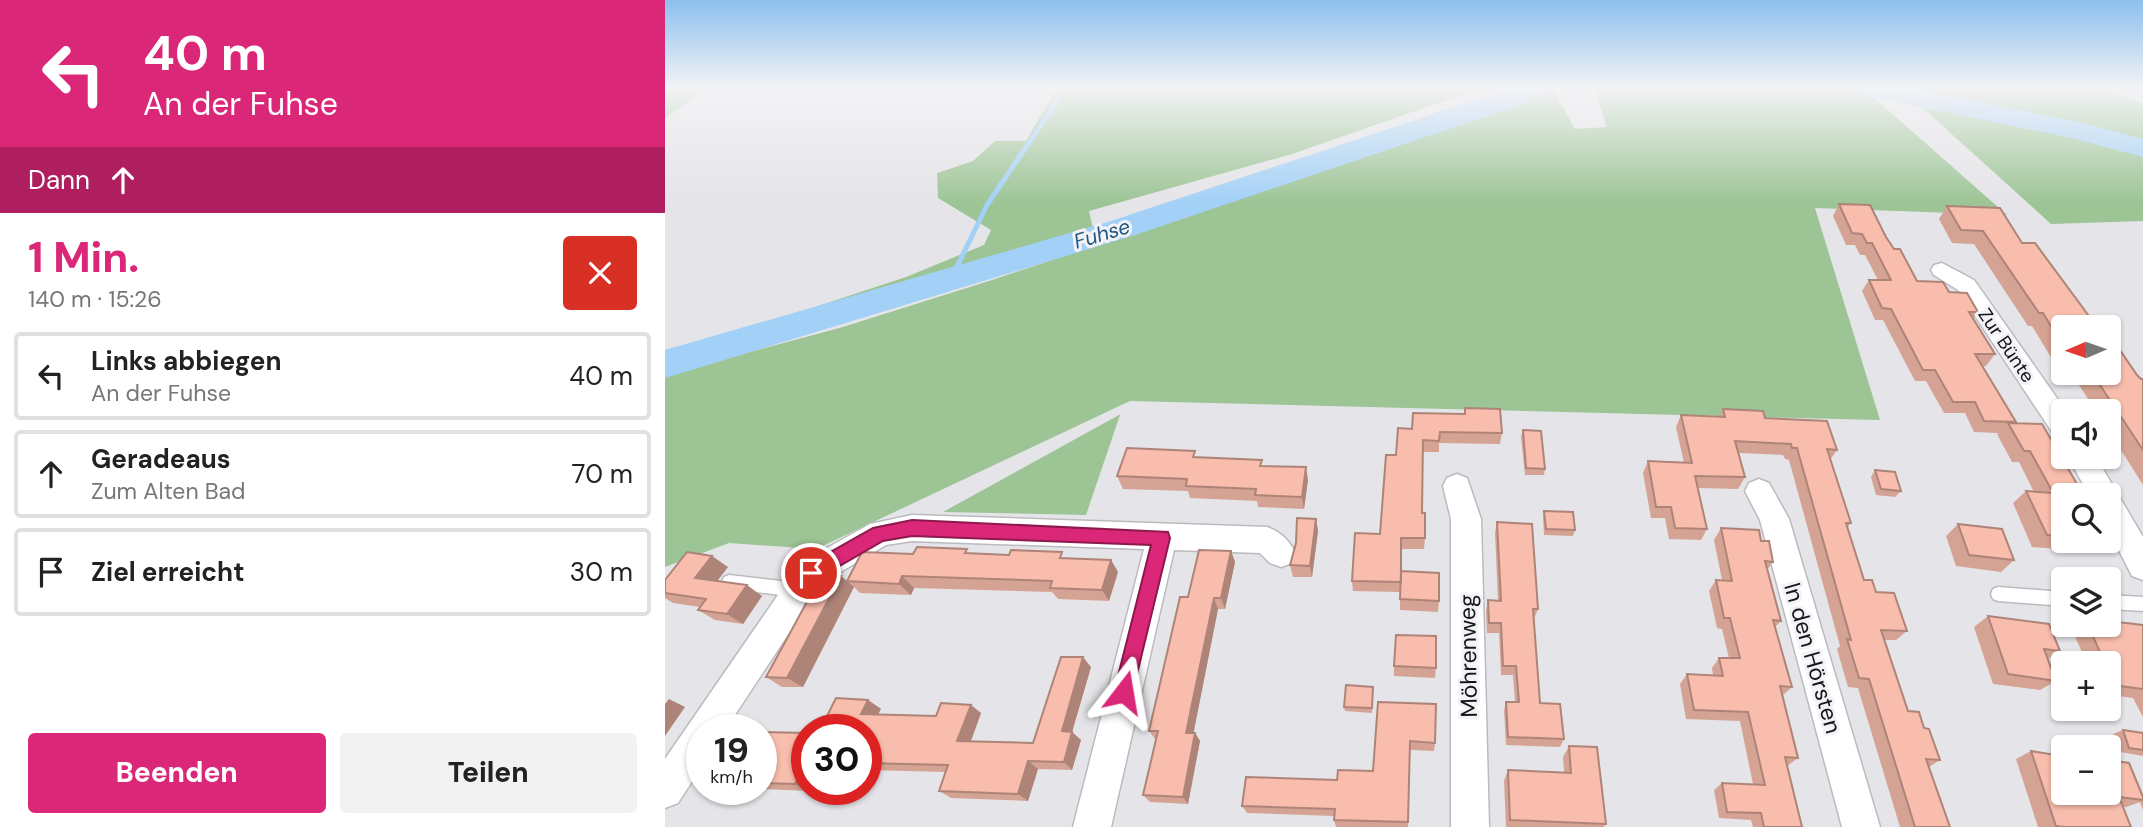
<!DOCTYPE html>
<html lang="de">
<meta charset="utf-8">
<style>
:root{--surface:#fff;--page:#f2f2f2;--text:#222;--muted:#767676;--line:#e0e0e0;--accent:#db2777}
body{margin:0;font-family:"DM Sans",sans-serif;background:var(--page);color:var(--text);height:100vh;display:flex;flex-direction:column;font-size:26px;white-space:nowrap}
*{box-sizing:border-box;margin:0}
p{font-size:23px;color:var(--muted)}
.icon{flex:none;width:38px;height:38px;fill:none;stroke:currentColor;stroke-width:2;stroke-linecap:round;stroke-linejoin:round}
.map{position:relative;flex:1;overflow:hidden}
.details{display:flex;flex-direction:column;background:var(--surface);width:665px}
.details>*{flex:none}
.banner{background:#db2777;color:#fff;overflow:hidden}
.needle{width:46px;rotate:268deg}
.buttons{position:absolute;left:1386px;top:315px;display:grid;gap:14px}
.buttons a{display:grid;place-items:center;width:70px;height:70px;border-radius:7px;background:var(--surface);box-shadow:0 2px 5px #0004;font-size:35px}
.speed{position:absolute;left:21px;top:714px;display:flex;gap:14px;font-size:35px;font-weight:700;text-align:center}
.speed>*{display:grid;place-content:center;width:91px;height:91px;border-radius:50%;background:var(--surface);box-shadow:0 2px 5px #0004;line-height:1}
.speed small{font-size:18px;font-weight:400}
.speed .limit{border:10px solid #d22;background:#fff;color:#111}
.pin{position:absolute;display:grid;place-items:center;width:60px;height:60px;color:#fff;margin:-30px;border:4px solid #fff;border-radius:50%;box-shadow:0 2px 7px #0007}
.me{position:absolute;width:77px;margin:-38px;rotate:14deg;stroke-linejoin:round;filter:drop-shadow(0 0 5px #0008)}
.turn{display:flex;align-items:center;gap:24px;height:147px;padding:0 28px;font-size:32px}
.turn .icon{width:91px;height:91px;stroke-width:2.5}
.turn b{display:block;font-size:49px;line-height:60px}
.then{display:flex;align-items:center;height:66px;padding:0 28px;background:#0003;gap:14px;font-size:26px}
.round{display:grid;place-items:center;flex:none;width:74px;height:74px;border-radius:7px;background:var(--page)}
.head{display:flex;align-items:center;justify-content:space-between;height:119px;padding:0 28px}
h1{font-size:42px;font-weight:800;line-height:52px;color:var(--accent)}
.action{display:flex;gap:14px;margin-top:auto;padding:14px 28px}
.action a{flex:1;height:80px;border-radius:7px;background:var(--accent);color:#fff;font-size:28px;font-weight:800;line-height:80px;text-align:center}
.action a+a{background:var(--page);color:var(--text)}
ul{padding:0;list-style:none}
li{display:flex;align-items:center;gap:21px;height:88px;margin:0 14px 10px;padding:0 14px;border:4px solid var(--line);border-radius:7px}
li div{flex:1}
li b{display:block;font-size:26px}
li em{font-style:normal}
main{display:flex;flex:1;min-height:0}
.map>svg:first-child{display:block}
</style>
<main>
<section class="details">
<div class="banner">
<div class="turn"><svg class="icon" aria-label="left" viewBox="0 0 24 24"><path d="M17 20v-9H6M10 6l-5 5 5 5"/></svg><div><b>40 m</b>An der Fuhse</div></div>
<div class="then">Dann<svg class="icon" aria-label="ahead" viewBox="0 0 24 24"><path d="M12 20V5M6 11l6-6 6 6"/></svg></div>
</div>
<div class="head"><div><h1>1 Min.</h1><p>140 m · 15:26</p></div><a class="round" style="background:#d93025;color:#fff"><svg class="icon" aria-label="close" viewBox="0 0 24 24"><path d="M6 6l12 12M18 6L6 18"/></svg></a></div>
<ul>
<li><svg class="icon" aria-label="left" viewBox="0 0 24 24"><path d="M17 20v-9H6M10 6l-5 5 5 5"/></svg><div><b>Links abbiegen</b><p>An der Fuhse</p></div><em>40 m</em></li>
<li><svg class="icon" aria-label="ahead" viewBox="0 0 24 24"><path d="M12 20V5M6 11l6-6 6 6"/></svg><div><b>Geradeaus</b><p>Zum Alten Bad</p></div><em>70 m</em></li>
<li><svg class="icon" aria-label="arrive" viewBox="0 0 24 24"><path d="M6 21V4h12l-3 4 3 4H6"/></svg><div><b>Ziel erreicht</b></div><em>30 m</em></li>
</ul>
<div class="action"><a>Beenden</a><a>Teilen</a></div>
</section>
<div class="map">
<svg width="1478" height="827" viewBox="0 0 1478 827">
<rect width="100%" height="100%" fill="#e5e5e9"/>
<path fill="#9cc494" d="M 0,88 L 42,88 L 0,118 Z
M 392,88 L 816,88 L 627,154 L 424,211 L 428,229 L 153,313 L 153,306 L 241,277 L 319,245 L 326,230 L 273,198 L 272,173 L 308,161 L 330,141 L 361,141 Z
M 887,88 L 910,129 L 942,127 L 929,88 L 1166,88 L 1206,95 L 1342,215 L 1150,208 L 1215,420 L 465,401 L 151,549 L 64,543 L 0,567 L 0,375 L 178,327 L 327,280 L 799,123 Z
M 1236,88 L 1436,88 L 1478,103 L 1478,141 Z
M 1249,100 L 1390,130 L 1478,154 L 1478,221 L 1386,224 Z
M 455,415 L 421,515 L 278,512 L 454,415 Z"/>
<g fill="none" stroke-linecap="round" stroke-linejoin="round">
<path stroke="#a2d0f7" stroke-width="5" d="M 287,277 L 322,205 L 401,88"/>
<path stroke="#a2d0f7" stroke-width="7" d="M 286,279 L 288,276"/>
<path fill="#a2d0f7" fill-rule="evenodd" d="M 846,88 L 882,88 L 879,94 L 855,105 L 470,235 L 0,378 L 0,350 L 446,221 Z
M 1189,88 L 1245,88 L 1410,121 L 1478,139 L 1478,157 L 1407,138 L 1202,96 L 1192,94 Z"/>
<g stroke="#bbbbbf" stroke-width="3">
<path id="service" d="M 64,575 L 133,583 L 138,585 L 140,590 L 138,595 L 133,597 L 64,589 L 59,587 L 57,582 L 59,577 Z
M 1333,587 L 1398,592 L 1398,606 L 1333,601 L 1328,599 L 1326,594 L 1328,589 Z
M 1444,595 L 1478,597 L 1478,611 L 1444,609 Z"/>
</g>
<g stroke="#bbbbbf" stroke-width="3">
<path id="minor" d="M 1277,263 L 1309,280 L 1401,411 L 1398,411 L 1398,438 L 1389,435 L 1293,290 L 1269,275 L 1266,270 L 1269,265 Z
M 1403,457 L 1431,457 L 1478,537 L 1478,580 L 1467,576 L 1444,531 L 1444,495 L 1424,495 Z
M 792,474 L 802,478 L 816,519 L 824,827 L 786,827 L 786,519 L 778,486 L 782,478 Z
M 1094,479 L 1104,483 L 1124,519 L 1215,827 L 1177,827 L 1095,520 L 1080,491 L 1084,483 Z
M 247,515 L 602,527 C 616,532 625,541 631,554 L 627,563 L 616,567 L 605,563 L 595,553 L 509,550 L 446,827 L 408,827 L 479,549 L 247,541 L 221,545 L 157,583 L 60,730 L 37,730 L 37,766 L 13,803 L 0,808 L 0,759 L 135,563 L 205,524 Z"/>
</g>
<use href="#service" fill="#fff" fill-rule="evenodd"/>
<use href="#minor" fill="#fff" fill-rule="evenodd"/>
</g>
<path fill="#d5a394" d="M 1174,204 L 1221,237 L 1252,281 L 1284,292 L 1313,312 L 1308,319 L 1330,354 L 1321,366 L 1317,366 L 1351,422 L 1350,423 L 1416,491 L 1411,495 L 1398,495 L 1398,541 L 1420,541 L 1408,550 L 1367,547 L 1348,503 L 1361,491 L 1369,492 L 1354,462 L 1347,462 L 1332,434 L 1334,433 L 1309,432 L 1300,413 L 1279,413 L 1261,381 L 1250,381 L 1218,320 L 1210,320 L 1197,291 L 1204,280 L 1213,280 L 1200,255 L 1195,255 L 1190,245 L 1181,245 L 1168,216 Z
M 1282,206 L 1335,208 L 1398,327 L 1398,372 L 1395,372 L 1367,326 L 1363,326 L 1309,244 L 1287,243 L 1274,219 Z
M 1406,373 L 1444,373 L 1472,375 L 1476,379 L 1478,379 L 1478,485 L 1444,431 L 1444,411 L 1431,411 Z
M 800,408 L 837,433 L 835,444 L 774,443 L 774,452 L 758,452 L 757,513 L 760,538 L 759,549 L 736,549 L 736,578 L 774,601 L 773,612 L 735,610 L 735,592 L 688,591 L 687,581 L 715,534 L 731,455 L 747,429 L 799,414 Z
M 1058,409 L 1100,418 L 1172,450 L 1165,460 L 1186,523 L 1182,528 L 1199,580 L 1211,592 L 1242,631 L 1231,640 L 1220,640 L 1243,711 L 1259,728 L 1275,760 L 1264,767 L 1285,827 L 1235,827 L 1193,688 L 1183,687 L 1172,649 L 1175,646 L 1124,460 L 1120,459 L 1118,455 L 1074,453 L 1080,477 L 1073,489 L 1033,488 L 1042,529 L 1036,540 L 1004,539 L 1000,518 L 986,518 L 978,473 L 983,461 L 1019,463 L 1011,427 L 1016,415 L 1054,417 Z
M 858,430 L 880,469 L 879,475 L 860,475 L 856,437 Z
M 532,457 L 598,466 L 643,480 L 639,509 L 593,507 L 592,501 L 525,498 L 523,491 L 458,489 L 452,476 Z
M 1210,470 L 1236,491 L 1230,497 L 1211,495 L 1206,477 Z
M 879,511 L 910,530 L 908,536 L 879,535 L 878,517 Z
M 651,519 L 653,531 L 647,577 L 628,577 L 625,565 Z
M 832,522 L 873,609 L 869,619 L 875,703 L 899,739 L 895,747 L 841,745 L 839,711 L 841,702 L 850,702 L 848,675 L 836,675 L 834,633 L 822,633 L 821,611 L 823,600 L 833,601 L 830,533 Z
M 1293,524 L 1349,560 L 1336,572 L 1291,566 L 1281,536 Z
M 1056,528 L 1096,541 L 1108,562 L 1102,570 L 1116,621 L 1110,627 L 1127,687 L 1117,696 L 1133,758 L 1122,766 L 1137,827 L 1088,827 L 1086,820 L 1054,818 L 1049,790 L 1057,783 L 1088,784 L 1075,721 L 1021,719 L 1015,684 L 1022,674 L 1048,675 L 1047,668 L 1054,658 L 1064,658 L 1057,629 L 1052,628 L 1044,591 L 1051,580 L 1057,580 L 1049,540 Z
M 566,551 L 570,562 L 560,609 L 553,609 L 528,733 L 530,733 L 535,741 L 523,804 L 485,802 L 478,795 L 491,739 L 490,739 L 484,731 L 523,597 Z
M 306,553 L 446,560 L 453,572 L 444,601 L 393,599 L 387,592 L 249,588 L 246,595 L 195,593 L 189,587 L 138,687 L 117,687 L 101,677 L 176,576 L 182,581 L 248,554 Z
M 63,567 L 52,581 L 97,596 L 78,624 L 50,620 L 33,610 L 35,607 L 8,603 L 0,598 L 0,580 Z
M 1323,616 L 1395,651 L 1383,659 L 1391,681 L 1375,690 L 1328,684 L 1309,627 Z
M 1411,625 L 1478,625 L 1478,717 L 1468,698 L 1444,695 L 1444,663 L 1422,663 L 1406,628 Z
M 729,666 L 771,668 L 770,678 L 729,676 Z
M 426,667 L 407,732 L 416,740 L 407,770 L 373,769 L 363,801 L 286,798 L 274,791 L 281,772 L 201,770 L 203,700 L 216,709 L 213,714 L 271,716 L 316,713 L 306,741 L 368,743 Z
M 708,687 L 707,713 L 680,711 L 679,707 Z
M 713,702 L 770,743 L 769,751 L 745,750 L 743,827 L 671,827 L 669,820 L 669,816 L 582,813 L 577,806 L 708,771 Z
M 1458,730 L 1478,733 L 1478,756 L 1455,752 L 1448,734 Z
M 96,732 L 142,733 L 142,789 L 146,789 L 145,791 L 94,789 L 96,789 Z
M 904,746 L 941,824 L 938,827 L 841,827 L 839,781 L 843,770 L 899,772 L 898,757 Z
M 1366,751 L 1478,797 L 1478,810 L 1475,802 L 1461,807 L 1458,807 L 1466,827 L 1373,827 L 1351,759 Z"/>
<path fill="#ae8478" d="M 641,467 L 643,480 L 639,509 L 637,497 Z
M 651,519 L 653,531 L 647,577 L 645,566 Z
M 566,551 L 570,562 L 560,609 L 556,598 Z
M 47,556 L 63,567 L 46,589 L 30,578 Z
M 446,560 L 453,572 L 444,601 L 437,590 Z
M 176,576 L 189,587 L 138,687 L 122,678 Z
M 237,576 L 249,588 L 246,595 L 234,584 Z
M 82,585 L 97,596 L 78,624 L 62,614 Z
M 549,598 L 553,609 L 527,741 L 521,733 Z
M 418,657 L 426,667 L 407,732 L 416,740 L 407,770 L 399,762 L 397,731 Z
M 4,699 L 20,707 L 0,736 L 0,704 Z
M 203,700 L 216,709 L 209,722 L 196,714 Z
M 306,705 L 316,713 L 303,749 L 292,741 Z
M 530,733 L 535,741 L 523,804 L 518,797 Z
M 140,761 L 142,762 L 142,789 L 146,789 L 145,791 L 130,784 Z
M 363,761 L 373,769 L 363,801 L 353,794 Z"/>
<path fill="#f8bdac" stroke="#ae8478" stroke-width="2" d="M 1174,204 L 1205,205 L 1221,237 L 1229,249 L 1235,249 L 1252,281 L 1278,282 L 1284,292 L 1302,293 L 1313,312 L 1304,312 L 1330,354 L 1310,354 L 1351,422 L 1319,421 L 1310,402 L 1288,402 L 1270,370 L 1258,370 L 1226,309 L 1217,308 L 1204,280 L 1226,280 L 1207,243 L 1202,243 L 1197,234 L 1187,233 Z
M 1282,206 L 1335,208 L 1357,243 L 1370,243 L 1432,327 L 1398,327 L 1398,346 L 1378,313 L 1374,313 L 1318,231 L 1296,230 Z
M 1444,334 L 1472,375 L 1476,379 L 1478,379 L 1478,450 L 1427,373 L 1444,373 Z
M 800,408 L 835,409 L 837,433 L 775,432 L 774,441 L 758,440 L 757,513 L 760,513 L 760,538 L 736,538 L 736,582 L 687,581 L 690,533 L 715,534 L 721,455 L 731,455 L 733,428 L 747,429 L 748,413 L 800,414 Z
M 1058,409 L 1098,411 L 1100,418 L 1162,421 L 1172,450 L 1162,449 L 1186,523 L 1181,523 L 1199,580 L 1207,580 L 1211,592 L 1229,593 L 1242,631 L 1216,630 L 1243,711 L 1254,712 L 1259,728 L 1264,729 L 1275,760 L 1261,759 L 1285,827 L 1250,827 L 1204,679 L 1194,678 L 1182,639 L 1186,640 L 1132,448 L 1127,448 L 1126,444 L 1070,441 L 1080,477 L 1030,476 L 1042,529 L 1010,528 L 1006,507 L 991,507 L 983,461 L 1027,463 L 1016,415 L 1060,417 Z
M 1343,423 L 1377,424 L 1416,491 L 1386,489 L 1365,451 L 1359,451 Z
M 858,430 L 876,431 L 880,469 L 861,468 Z
M 462,448 L 530,451 L 528,457 L 597,460 L 595,466 L 641,467 L 637,497 L 590,495 L 591,489 L 521,486 L 522,479 L 452,476 Z
M 1210,470 L 1230,472 L 1236,491 L 1216,489 Z
M 1361,491 L 1401,494 L 1401,495 L 1398,495 L 1398,536 L 1382,535 Z
M 879,511 L 908,512 L 910,530 L 881,529 Z
M 632,518 L 651,519 L 645,566 L 625,565 L 631,543 Z
M 832,522 L 867,524 L 873,609 L 868,609 L 875,703 L 895,704 L 899,739 L 843,737 L 841,702 L 854,702 L 851,666 L 838,666 L 836,623 L 824,623 L 823,600 L 836,601 Z
M 1293,524 L 1337,529 L 1349,560 L 1304,555 Z
M 1056,528 L 1094,530 L 1096,541 L 1104,541 L 1108,562 L 1100,561 L 1116,621 L 1108,620 L 1127,687 L 1115,686 L 1133,758 L 1120,757 L 1137,827 L 1099,827 L 1096,813 L 1062,812 L 1057,783 L 1100,785 L 1083,712 L 1029,710 L 1022,674 L 1058,676 L 1054,658 L 1075,658 L 1065,618 L 1059,618 L 1051,580 L 1067,581 Z
M 252,547 L 302,549 L 300,553 L 344,555 L 346,550 L 397,552 L 395,558 L 446,560 L 437,590 L 385,588 L 387,581 L 237,576 L 234,584 L 182,581 L 197,552 L 248,554 Z
M 534,550 L 566,551 L 556,598 L 549,598 L 521,733 L 530,733 L 518,797 L 478,795 L 493,731 L 484,731 L 515,597 L 523,597 Z
M 22,552 L 47,556 L 30,578 L 82,585 L 62,614 L 33,610 L 41,599 L 0,593 L 0,580 Z
M 736,571 L 774,573 L 774,601 L 735,599 Z
M 156,576 L 176,576 L 122,678 L 101,677 Z
M 1323,616 L 1384,624 L 1395,651 L 1379,649 L 1391,681 L 1343,674 Z
M 1444,621 L 1478,625 L 1478,689 L 1455,686 L 1443,659 L 1438,659 L 1423,625 L 1444,625 Z
M 731,635 L 771,636 L 771,668 L 729,666 Z
M 396,657 L 418,657 L 397,731 L 407,732 L 399,762 L 363,761 L 353,794 L 274,791 L 283,765 L 201,763 L 201,730 L 155,730 L 171,698 L 203,700 L 196,714 L 271,716 L 276,703 L 306,705 L 292,741 L 368,743 Z
M 681,685 L 708,687 L 707,708 L 679,707 Z
M 713,702 L 771,704 L 770,743 L 745,741 L 743,822 L 669,820 L 670,809 L 577,806 L 581,777 L 672,780 L 673,770 L 708,771 Z
M 1458,730 L 1478,733 L 1478,750 L 1464,748 Z
M 96,732 L 142,733 L 142,761 L 140,761 L 130,784 L 96,783 Z
M 904,746 L 932,747 L 941,824 L 845,820 L 843,770 L 906,773 Z
M 1366,751 L 1398,756 L 1398,793 L 1444,793 L 1444,760 L 1464,763 L 1478,797 L 1478,800 L 1454,797 L 1466,827 L 1399,827 L 1391,826 Z"/>
<linearGradient id="sky" x2="0" y2="1"><stop stop-color="#8cbfee"/><stop offset="0.43" stop-color="#f3f3f5"/><stop offset="1" stop-color="#f3f3f5" stop-opacity="0"/></linearGradient>
<rect width="1478" height="204" fill="url(#sky)"/>
<path fill="#db2777" stroke="#8e194d" stroke-width="2" d="M 247,520 L 503,532 L 505,538 L 466,699 L 459,702 L 452,699 L 449,692 L 486,545 L 247,536 L 218,541 L 152,579 L 146,581 L 139,579 L 137,573 L 139,567 L 208,528 Z"/>
<g text-anchor="middle" stroke-width="6" stroke-linejoin="round" paint-order="stroke">
<g font-size="19" fill="#151617" stroke="#f2f2f7">
<text transform="translate(1342 345) rotate(56)" y="7">Zur Bünte</text>
</g>
<g font-size="21" font-style="italic" fill="#1e5882" stroke="#f2f2f7">
<text transform="translate(437 234) rotate(-17)" y="7">Fuhse</text>
</g>
<g font-size="23" fill="#151617" stroke="#f2f2f7">
<text transform="translate(803 656) rotate(-91)" y="8">Möhrenweg</text>
<text transform="translate(1148 658) rotate(74)" y="8">In den Hörsten</text>
</g>
</g>
</svg>
<div class="buttons">
<a><svg class="needle" viewBox="-14 -14 28 28"><path d="M0-13l5 13h-10z" fill="#e53935"/><path d="M0 13l5-13h-10z" fill="#767676"/></svg></a>
<a><svg class="icon" aria-label="sound" viewBox="0 0 24 24"><path d="M4 9h4l5-4v14l-5-4H4zM17 9q2 3 0 6"/></svg></a>
<a><svg class="icon" aria-label="search" viewBox="0 0 24 24"><circle cx="10" cy="10" r="6"/><path d="M15 15l6 6"/></svg></a>
<a><svg class="icon" aria-label="layers" viewBox="0 0 24 24"><path d="M12 4l9 5-9 5-9-5zM3 14l9 5 9-5"/></svg></a>
<a>+</a>
<a>−</a>
</div>
<div class="speed"><div>19<small>km/h</small></div><div class="limit">30</div></div>
<div class="pin" style="left:146px;top:573px;background:#d93025"><svg class="icon" aria-label="arrive" viewBox="0 0 24 24"><path d="M6 21V4h12l-3 4 3 4H6"/></svg></div>
<svg class="me" style="left:459px;top:692px" viewBox="-20 -20 40 40"><path d="M0-17L14 15 0 8-14 15z" fill="#db2777" stroke="#fff" stroke-width="4"/></svg>
</div>
</main>
